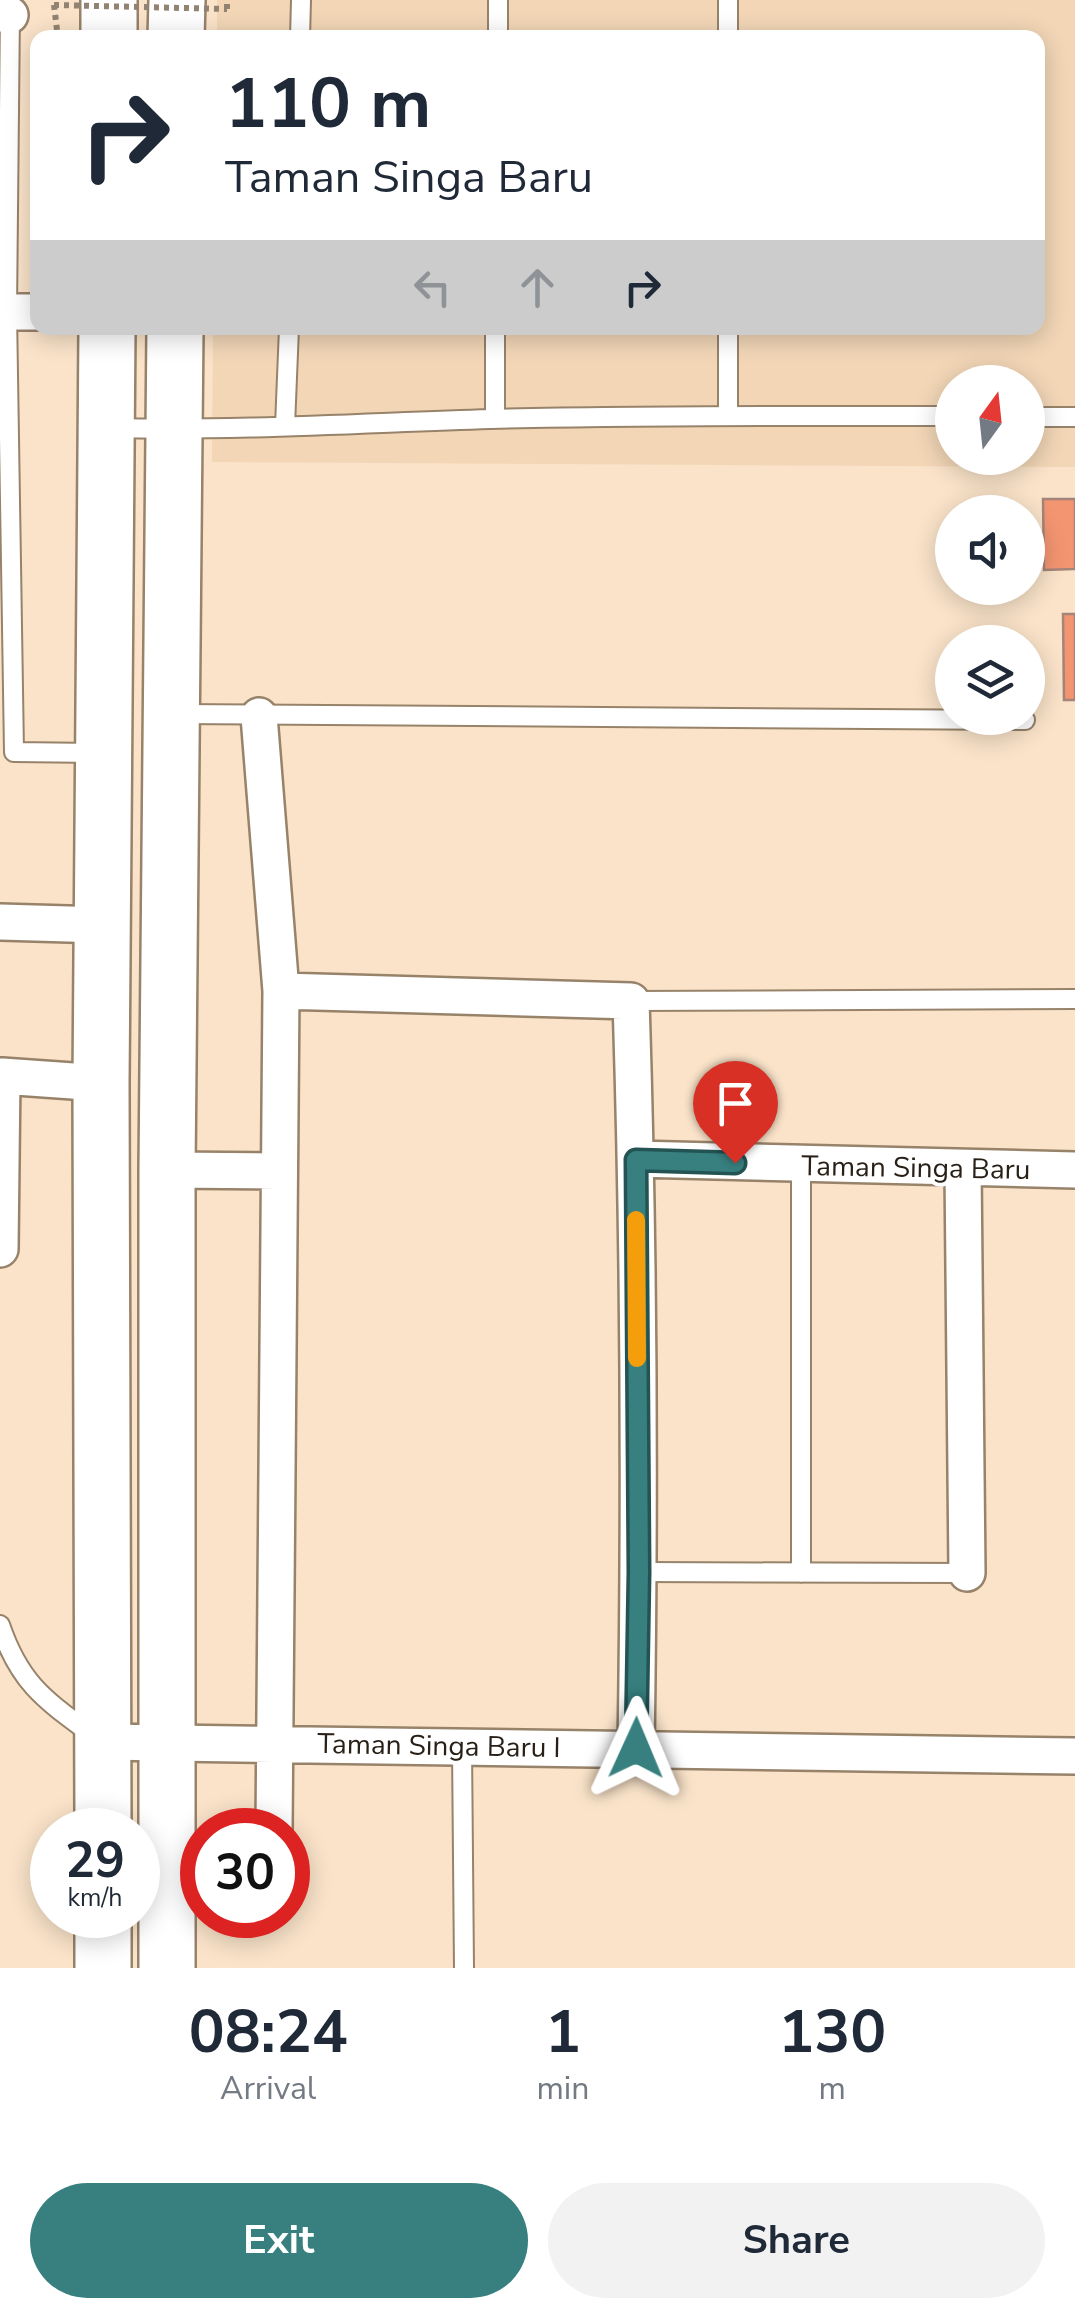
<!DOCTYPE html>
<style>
:root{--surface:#fff;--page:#f2f2f3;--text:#1f2937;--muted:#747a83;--accent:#37807f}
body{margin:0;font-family:"Nunito Sans",sans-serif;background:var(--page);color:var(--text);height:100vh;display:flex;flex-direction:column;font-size:38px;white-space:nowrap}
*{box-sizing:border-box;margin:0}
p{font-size:32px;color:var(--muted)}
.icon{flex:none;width:55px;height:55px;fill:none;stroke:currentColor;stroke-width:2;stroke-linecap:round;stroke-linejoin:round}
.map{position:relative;height:1968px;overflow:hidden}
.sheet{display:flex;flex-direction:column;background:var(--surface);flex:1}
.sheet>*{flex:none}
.hud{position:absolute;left:30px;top:30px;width:1015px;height:305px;border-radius:20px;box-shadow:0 5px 25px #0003;background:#fff;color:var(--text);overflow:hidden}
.needle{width:65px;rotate:15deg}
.buttons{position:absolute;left:935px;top:365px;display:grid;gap:20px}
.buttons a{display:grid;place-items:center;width:110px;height:110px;border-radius:50%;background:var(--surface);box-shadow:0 5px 25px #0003;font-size:50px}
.speed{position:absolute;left:30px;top:1808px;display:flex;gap:20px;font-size:50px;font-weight:700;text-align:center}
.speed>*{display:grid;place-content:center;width:130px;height:130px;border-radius:50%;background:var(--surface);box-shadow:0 5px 25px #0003;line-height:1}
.speed small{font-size:25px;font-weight:400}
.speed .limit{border:15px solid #d22;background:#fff;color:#111}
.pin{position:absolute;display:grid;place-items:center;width:85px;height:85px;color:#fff;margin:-102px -42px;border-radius:50% 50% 50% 0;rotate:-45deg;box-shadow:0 0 10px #0007}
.pin .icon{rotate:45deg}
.me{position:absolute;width:110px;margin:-55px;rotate:1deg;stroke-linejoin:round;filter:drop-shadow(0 0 8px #0008)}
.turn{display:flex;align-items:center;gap:35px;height:210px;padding:0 30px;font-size:45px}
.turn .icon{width:130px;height:130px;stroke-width:2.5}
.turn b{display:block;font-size:70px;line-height:85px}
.lanes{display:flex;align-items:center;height:95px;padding:0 30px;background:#0003;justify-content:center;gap:50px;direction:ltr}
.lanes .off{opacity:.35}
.eta{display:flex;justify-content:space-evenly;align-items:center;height:170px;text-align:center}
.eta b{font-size:60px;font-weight:700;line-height:70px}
.action{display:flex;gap:20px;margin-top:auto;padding:20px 30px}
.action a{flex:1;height:115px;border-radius:60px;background:var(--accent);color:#fff;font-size:40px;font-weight:700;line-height:115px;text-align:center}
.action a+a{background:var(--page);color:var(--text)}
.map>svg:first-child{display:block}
</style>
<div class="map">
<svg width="1075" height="1968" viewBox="0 0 1075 1968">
<rect width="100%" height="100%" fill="#fae3c9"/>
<path fill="#f2d6b6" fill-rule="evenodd" d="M 217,0 L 1075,0 L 1075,467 L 212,462 L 213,328 L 1038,328 L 1038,38 L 217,38 ZM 952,382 L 1028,382 L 1028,458 L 952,458 Z"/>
<path fill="#f49571" stroke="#a58579" stroke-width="2.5" d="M 1043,499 L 1075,499 L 1075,569 L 1044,570 Z
M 1063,614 L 1075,614 L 1075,700 L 1064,700 Z"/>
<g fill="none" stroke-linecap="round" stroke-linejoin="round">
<g stroke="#97826a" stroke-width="22">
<path id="service" d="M 728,0 L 728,38
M 10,11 L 7,312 L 14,752 L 97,753
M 300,38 L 301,0
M 498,38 L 498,0
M 728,328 L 728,416
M 1028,417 L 1075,417
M 495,419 L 495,328
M 285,426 L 289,328
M 112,428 C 238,431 364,423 490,419 C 644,415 798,416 952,416
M 175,714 L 1025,720
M 631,1001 L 1075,999
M 801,1165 L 801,1573
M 639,1572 L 967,1573
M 0,1625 C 20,1684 45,1700 94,1736
M 462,1746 L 464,1968"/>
</g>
<g stroke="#97826a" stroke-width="40">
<path id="minor" d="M 0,14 L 10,15
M 0,312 L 38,312
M 259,716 L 281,991 L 274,1830
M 0,922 L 103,925
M 281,991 L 631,1001 C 639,1250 640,1499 636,1749
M 636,1159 L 1075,1170
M 963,1168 L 967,1573
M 167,1170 L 278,1171
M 0,1249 L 2,1076 L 101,1083
M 103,1742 L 1075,1756"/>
</g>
<g stroke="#97826a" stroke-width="60">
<path id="trunk" d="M 109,0 L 109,38
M 176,38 L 177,0
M 103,1830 L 101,1083 L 107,328
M 103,1968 L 103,1915
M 167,1968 L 167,1170 L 175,328"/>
</g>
<path stroke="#928271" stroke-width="6" stroke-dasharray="5 5" stroke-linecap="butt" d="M 54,5 L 58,38
M 227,9 L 227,0"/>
<use href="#service" stroke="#fff" stroke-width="18"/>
<use href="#minor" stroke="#fff" stroke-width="35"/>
<use href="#trunk" stroke="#fff" stroke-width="55"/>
<path stroke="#928271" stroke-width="6" stroke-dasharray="5 5" stroke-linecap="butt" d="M 54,5 L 227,9"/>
</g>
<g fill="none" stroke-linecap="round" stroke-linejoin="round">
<g stroke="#245353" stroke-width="25">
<path id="route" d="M 636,1748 L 639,1572 L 636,1160 L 735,1163"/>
</g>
<use href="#route" stroke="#37807f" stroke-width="18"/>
<path stroke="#f59e0b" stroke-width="18" d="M 636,1220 L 637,1358"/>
</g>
<g text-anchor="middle" stroke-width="8" stroke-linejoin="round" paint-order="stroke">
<g font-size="28" fill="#281f16" stroke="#fff">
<text transform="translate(916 1167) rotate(1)" y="10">Taman Singa Baru</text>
<text transform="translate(439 1745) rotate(1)" y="10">Taman Singa Baru I</text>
</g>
</g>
</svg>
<div class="buttons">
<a><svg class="needle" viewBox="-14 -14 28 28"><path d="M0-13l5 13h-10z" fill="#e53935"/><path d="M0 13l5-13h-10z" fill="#747a83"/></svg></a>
<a><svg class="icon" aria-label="sound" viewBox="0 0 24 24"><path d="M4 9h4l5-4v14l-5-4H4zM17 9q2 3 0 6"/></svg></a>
<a><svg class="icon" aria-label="layers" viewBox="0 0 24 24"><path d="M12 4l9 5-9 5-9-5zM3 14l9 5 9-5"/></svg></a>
</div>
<div class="speed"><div>29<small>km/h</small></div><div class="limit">30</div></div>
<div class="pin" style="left:735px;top:1163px;background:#d93025"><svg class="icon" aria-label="arrive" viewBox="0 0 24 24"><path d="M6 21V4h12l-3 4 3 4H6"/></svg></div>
<svg class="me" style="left:636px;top:1748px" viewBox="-20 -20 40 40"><path d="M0-17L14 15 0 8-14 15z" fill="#37807f" stroke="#fff" stroke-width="4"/></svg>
<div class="hud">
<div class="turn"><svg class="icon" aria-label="right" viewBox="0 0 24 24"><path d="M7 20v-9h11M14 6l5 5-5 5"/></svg><div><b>110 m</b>Taman Singa Baru</div></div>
<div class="lanes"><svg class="icon off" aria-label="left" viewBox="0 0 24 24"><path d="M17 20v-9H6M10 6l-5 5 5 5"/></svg><svg class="icon off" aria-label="ahead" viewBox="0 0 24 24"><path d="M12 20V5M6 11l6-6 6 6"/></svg><svg class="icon" aria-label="right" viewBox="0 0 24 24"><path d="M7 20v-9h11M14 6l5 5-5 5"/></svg></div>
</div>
</div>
<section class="sheet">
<div class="eta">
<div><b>08:24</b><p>Arrival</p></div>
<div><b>1</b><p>min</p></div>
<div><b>130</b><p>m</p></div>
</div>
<div class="action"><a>Exit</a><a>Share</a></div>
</section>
